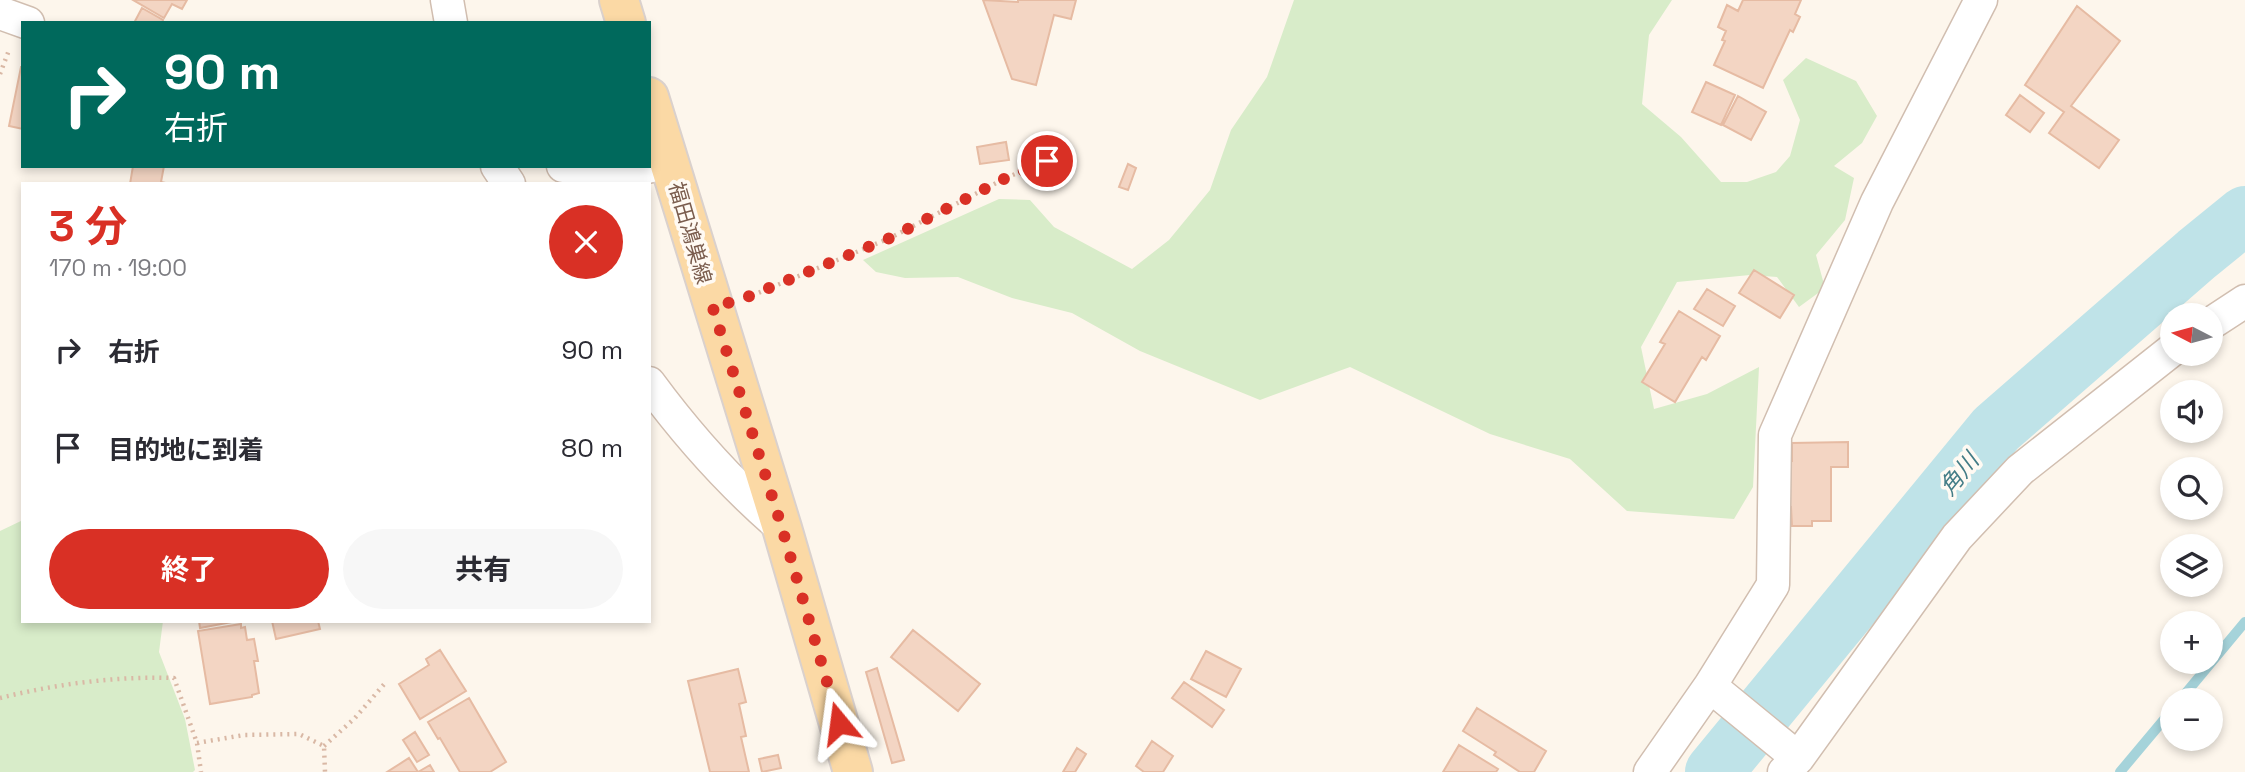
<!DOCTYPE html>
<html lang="ja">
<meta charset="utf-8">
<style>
:root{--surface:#fff;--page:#f7f7f7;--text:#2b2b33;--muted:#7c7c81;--accent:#d93025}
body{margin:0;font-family:"Space Grotesk","Noto Sans JP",sans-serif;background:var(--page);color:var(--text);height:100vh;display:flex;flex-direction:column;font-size:26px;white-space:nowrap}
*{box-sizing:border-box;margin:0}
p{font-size:23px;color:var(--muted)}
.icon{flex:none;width:38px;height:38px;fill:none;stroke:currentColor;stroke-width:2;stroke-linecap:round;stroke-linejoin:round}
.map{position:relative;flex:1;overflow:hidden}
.sheet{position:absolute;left:21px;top:182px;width:630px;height:441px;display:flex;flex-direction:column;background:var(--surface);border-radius:0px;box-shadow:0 4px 10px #0003}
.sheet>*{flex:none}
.banner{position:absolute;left:21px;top:21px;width:630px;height:147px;border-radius:0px;box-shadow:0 4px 10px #0003;background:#00695c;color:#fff;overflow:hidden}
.needle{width:46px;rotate:276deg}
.tools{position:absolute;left:2160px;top:303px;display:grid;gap:14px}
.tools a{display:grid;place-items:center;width:63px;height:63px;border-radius:50%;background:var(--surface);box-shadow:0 4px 10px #0003;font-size:35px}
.pin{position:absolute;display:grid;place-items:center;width:60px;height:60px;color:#fff;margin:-30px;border:4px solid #fff;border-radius:50%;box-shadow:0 2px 7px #0007}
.me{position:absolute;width:77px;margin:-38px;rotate:344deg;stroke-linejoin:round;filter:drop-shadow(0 0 5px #0008)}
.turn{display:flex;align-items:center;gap:24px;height:147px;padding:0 28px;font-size:32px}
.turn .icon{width:91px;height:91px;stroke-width:2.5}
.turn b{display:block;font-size:49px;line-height:60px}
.round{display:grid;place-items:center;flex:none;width:74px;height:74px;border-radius:37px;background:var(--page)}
.summary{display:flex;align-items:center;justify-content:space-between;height:119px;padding:0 28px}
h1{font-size:42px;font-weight:700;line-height:52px;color:var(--accent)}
.button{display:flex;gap:14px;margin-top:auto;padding:14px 28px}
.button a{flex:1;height:80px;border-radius:42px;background:var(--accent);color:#fff;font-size:28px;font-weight:700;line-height:80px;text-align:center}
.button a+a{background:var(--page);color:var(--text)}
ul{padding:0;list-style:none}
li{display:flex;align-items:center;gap:21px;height:98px;padding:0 28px}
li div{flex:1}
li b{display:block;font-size:26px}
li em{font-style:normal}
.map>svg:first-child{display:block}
</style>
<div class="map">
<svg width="2245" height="772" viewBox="0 0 2245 772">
<rect width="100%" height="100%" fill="#fdf6ec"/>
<path fill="#d8ecc9" d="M 1294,0 L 1672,0 L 1649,35 L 1642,104 L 1681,137 L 1721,182 L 1747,182 L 1776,172 L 1790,156 L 1800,120 L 1783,80 L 1806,58 L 1856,81 L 1877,116 L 1862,143 L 1834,166 L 1854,178 L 1845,220 L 1816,255 L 1825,288 L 1799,307 L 1777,277 L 1750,275 L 1677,282 L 1641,347 L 1654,409 L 1707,394 L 1759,367 L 1753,487 L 1734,519 L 1627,511 L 1570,459 L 1490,434 L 1350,367 L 1260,400 L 1140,351 L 1072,313 L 1012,298 L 958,277 L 905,278 L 876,272 L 863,260 L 999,199 L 1030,200 L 1054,227 L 1132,269 L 1169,240 L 1210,190 L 1231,130 L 1267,77 Z
M 23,520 L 23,621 L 163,621 L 159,652 L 185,719 L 195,770 L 193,772 L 0,772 L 0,531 Z"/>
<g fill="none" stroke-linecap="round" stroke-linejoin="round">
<path stroke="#a5d3da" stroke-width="10" d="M 2180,700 L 2245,622
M 2120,772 L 2172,710"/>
<path stroke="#bfe3e8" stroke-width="58" d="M 1714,772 L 1996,429 L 2197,254 L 2245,215"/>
</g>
<path fill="#f3d5c3" stroke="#e6bba3" stroke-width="2" d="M 133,0 L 187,0 L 182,9 L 172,4 L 164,18 Z
M 983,0 L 1018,2 L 1018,0 L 1076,0 L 1071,19 L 1054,15 L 1036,85 L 1012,79 Z
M 1743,0 L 1801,0 L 1795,14 L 1800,17 L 1793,32 L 1790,30 L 1763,88 L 1714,65 L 1725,41 L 1722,40 L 1726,31 L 1718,27 L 1727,5 L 1738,11 Z
M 2077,6 L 2120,41 L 2071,106 L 2119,140 L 2099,168 L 2049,133 L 2064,112 L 2025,85 Z
M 142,8 L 163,20 L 162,23 L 134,23 Z
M 21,67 L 23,67 L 23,129 L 9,126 Z
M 1706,82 L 1735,95 L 1721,125 L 1692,112 Z
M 2020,95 L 2044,113 L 2030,132 L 2006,115 Z
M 1738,96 L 1766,112 L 1751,140 L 1723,125 Z
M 1006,142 L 1009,160 L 980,164 L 977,147 Z
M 1128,164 L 1136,168 L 1128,190 L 1119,187 Z
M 133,166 L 164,166 L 161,182 L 170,184 L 130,184 Z
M 1754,270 L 1794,295 L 1780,318 L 1739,293 Z
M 1707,289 L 1735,306 L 1723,326 L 1694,309 Z
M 1679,311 L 1720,336 L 1706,360 L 1702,357 L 1675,402 L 1642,382 L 1665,344 L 1660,342 Z
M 1848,442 L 1848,467 L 1831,467 L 1831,521 L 1812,521 L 1812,526 L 1792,526 L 1791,507 L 1789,507 L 1789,461 L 1792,461 L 1792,443 Z
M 199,621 L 237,621 L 200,628 Z
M 272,621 L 318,621 L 320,629 L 276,639 Z
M 241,624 L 241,628 L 245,627 L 247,640 L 254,639 L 258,661 L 254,661 L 259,693 L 252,695 L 252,697 L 210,704 L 198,631 Z
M 913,630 L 980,684 L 958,711 L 891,657 Z
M 440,650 L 466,691 L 420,719 L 399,684 L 429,665 L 426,659 Z
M 1206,651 L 1241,669 L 1226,697 L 1191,679 Z
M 877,668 L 904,760 L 892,763 L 866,672 Z
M 738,669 L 746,702 L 739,704 L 746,736 L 741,737 L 749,772 L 710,772 L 688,681 Z
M 1184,682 L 1224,710 L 1212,727 L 1172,698 Z
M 469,698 L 506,762 L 490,772 L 460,772 L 440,738 L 438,739 L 428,722 Z
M 1477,708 L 1546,751 L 1534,772 L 1520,772 L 1494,755 L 1496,752 L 1463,731 Z
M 415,732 L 429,755 L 417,762 L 403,740 Z
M 1152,741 L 1173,756 L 1163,772 L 1144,772 L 1136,766 Z
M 1459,745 L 1498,769 L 1496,772 L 1443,772 Z
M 1077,748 L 1086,754 L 1075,772 L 1063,772 Z
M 778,755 L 781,768 L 762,772 L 759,759 Z
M 409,758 L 418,772 L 430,765 L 434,772 L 387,772 Z"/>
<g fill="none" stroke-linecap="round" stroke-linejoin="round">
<g stroke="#d1beb0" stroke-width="35">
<path id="minor" d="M 447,0 L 451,23
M 0,13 L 28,23
M 497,166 L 509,184
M 563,166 L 639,169 L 669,162
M 2210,324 L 2245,301
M 649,383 C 688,436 732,485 782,528
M 1710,686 L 1798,758
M 1650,772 L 1710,686 L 1773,585 L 1775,435 L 1877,202 L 1981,0
M 1784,772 L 1798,758 L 1957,537 L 2020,470 L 2172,350"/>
</g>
<g stroke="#dad1cd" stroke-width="42">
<path id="major" d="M 619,0 L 626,23
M 649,97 L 782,528 L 853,772"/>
</g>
<path stroke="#d9b8a5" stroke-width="4.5" stroke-dasharray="2 5" stroke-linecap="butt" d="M 0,74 L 9,50
M 746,298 L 890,238 L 1008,177 L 1047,161
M 0,698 C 56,684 116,676 174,678 L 197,743 L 201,772
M 197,743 L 244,735 L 299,734 L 324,746 L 325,772
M 324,746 L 355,718 L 386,682"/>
<use href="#minor" stroke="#fff" stroke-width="32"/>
<use href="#major" stroke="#fbd9a5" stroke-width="38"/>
</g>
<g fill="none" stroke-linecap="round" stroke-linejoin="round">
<path stroke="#d93025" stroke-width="12" stroke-dasharray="0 21.6" d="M 839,723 L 782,528 L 712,305 L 735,302 L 890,238 L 1008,177 L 1047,161"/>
</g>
<g text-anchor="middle" stroke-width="7" stroke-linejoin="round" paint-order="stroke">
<g font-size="21" fill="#7a5c4d" stroke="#fffaf3">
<text transform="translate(690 233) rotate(74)" y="7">福田鴻巣線</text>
</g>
<g font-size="23" font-style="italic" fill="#437c86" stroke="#fffaf3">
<text transform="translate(1959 474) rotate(-51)" y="8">角川</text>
</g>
</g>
</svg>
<div class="tools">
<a><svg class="needle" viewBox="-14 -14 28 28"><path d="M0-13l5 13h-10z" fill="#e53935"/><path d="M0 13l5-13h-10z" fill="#7c7c81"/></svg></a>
<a><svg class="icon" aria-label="sound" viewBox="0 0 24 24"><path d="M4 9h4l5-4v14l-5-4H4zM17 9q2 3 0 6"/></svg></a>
<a><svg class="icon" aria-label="search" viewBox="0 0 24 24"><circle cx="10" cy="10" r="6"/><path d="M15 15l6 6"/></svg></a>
<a><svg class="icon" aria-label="layers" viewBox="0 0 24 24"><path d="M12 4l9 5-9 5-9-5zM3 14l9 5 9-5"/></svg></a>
<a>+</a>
<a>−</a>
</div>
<div class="pin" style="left:1047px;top:161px;background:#d93025"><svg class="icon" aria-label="arrive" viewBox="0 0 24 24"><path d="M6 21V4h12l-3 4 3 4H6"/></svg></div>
<svg class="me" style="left:839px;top:723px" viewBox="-20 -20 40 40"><path d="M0-17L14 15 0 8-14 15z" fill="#d93025" stroke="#fff" stroke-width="4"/></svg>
<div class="banner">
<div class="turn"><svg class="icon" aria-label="right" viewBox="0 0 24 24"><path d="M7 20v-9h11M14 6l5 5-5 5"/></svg><div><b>90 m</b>右折</div></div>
</div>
<section class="sheet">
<div class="summary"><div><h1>3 分</h1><p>170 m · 19:00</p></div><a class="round" style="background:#d93025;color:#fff"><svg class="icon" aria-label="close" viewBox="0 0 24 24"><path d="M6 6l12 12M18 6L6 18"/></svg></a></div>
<ul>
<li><svg class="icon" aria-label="right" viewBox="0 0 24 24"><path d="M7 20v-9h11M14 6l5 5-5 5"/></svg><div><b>右折</b></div><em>90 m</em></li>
<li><svg class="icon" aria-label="arrive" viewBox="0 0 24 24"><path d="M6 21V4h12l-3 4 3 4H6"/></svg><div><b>目的地に到着</b></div><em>80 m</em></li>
</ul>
<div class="button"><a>終了</a><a>共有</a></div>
</section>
</div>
